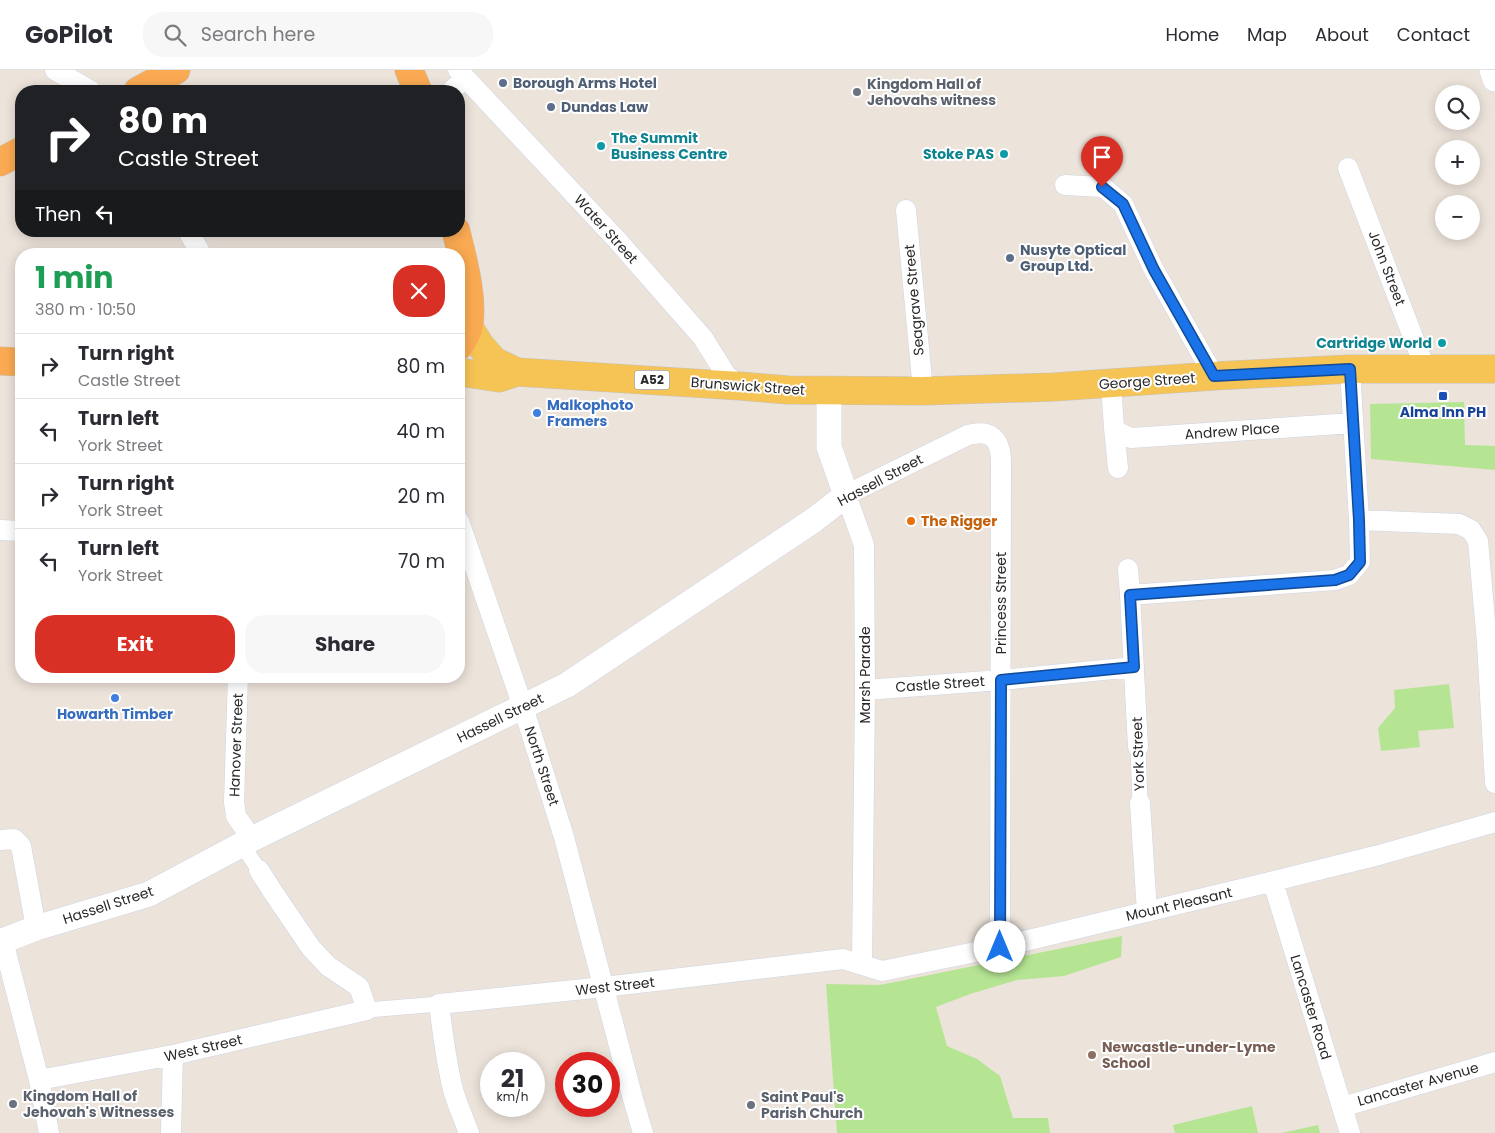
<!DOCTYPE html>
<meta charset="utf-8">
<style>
:root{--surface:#fff;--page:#f7f7f7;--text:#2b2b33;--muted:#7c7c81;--line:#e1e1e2;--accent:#d93025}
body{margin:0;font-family:Poppins,sans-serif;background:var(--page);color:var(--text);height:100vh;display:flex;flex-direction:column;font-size:19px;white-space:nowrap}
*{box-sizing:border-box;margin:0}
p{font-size:16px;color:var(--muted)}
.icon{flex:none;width:28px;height:28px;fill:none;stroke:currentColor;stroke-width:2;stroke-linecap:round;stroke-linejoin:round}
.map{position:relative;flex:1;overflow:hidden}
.sheet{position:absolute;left:15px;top:178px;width:450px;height:435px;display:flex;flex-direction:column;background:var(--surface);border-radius:20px;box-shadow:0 2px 12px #0003}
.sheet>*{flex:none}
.banner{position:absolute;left:15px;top:15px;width:450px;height:152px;border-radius:20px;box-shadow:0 2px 12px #0003;background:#202124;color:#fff;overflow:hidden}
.fabs{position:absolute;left:1435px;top:15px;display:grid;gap:10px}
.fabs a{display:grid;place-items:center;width:45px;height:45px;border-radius:50%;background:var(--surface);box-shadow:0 2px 12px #0003;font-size:25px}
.speed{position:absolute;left:480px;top:982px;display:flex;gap:10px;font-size:25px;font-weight:700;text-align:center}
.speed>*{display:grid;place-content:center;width:65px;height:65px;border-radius:50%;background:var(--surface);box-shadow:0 2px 12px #0003;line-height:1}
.speed small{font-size:12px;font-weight:400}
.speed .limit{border:8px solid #d22;background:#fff;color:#111}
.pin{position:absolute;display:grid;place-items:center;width:42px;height:42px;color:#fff;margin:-51px -21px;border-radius:50% 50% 50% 0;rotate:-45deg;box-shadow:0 0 5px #0007}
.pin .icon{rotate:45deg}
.me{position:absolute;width:55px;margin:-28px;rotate:0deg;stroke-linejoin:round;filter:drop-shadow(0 0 4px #0008)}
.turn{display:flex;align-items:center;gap:18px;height:105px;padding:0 20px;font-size:22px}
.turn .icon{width:65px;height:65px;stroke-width:2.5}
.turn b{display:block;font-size:35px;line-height:42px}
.then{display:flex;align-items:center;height:48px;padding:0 20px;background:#0003;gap:10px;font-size:19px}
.round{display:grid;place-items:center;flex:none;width:52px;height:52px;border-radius:20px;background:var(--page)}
.head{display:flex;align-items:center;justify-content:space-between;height:85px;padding:0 20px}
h1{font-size:30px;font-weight:700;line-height:38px;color:#1e9e55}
.cta{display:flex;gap:10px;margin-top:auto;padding:10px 20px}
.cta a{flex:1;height:58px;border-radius:20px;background:var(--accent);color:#fff;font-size:20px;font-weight:700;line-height:58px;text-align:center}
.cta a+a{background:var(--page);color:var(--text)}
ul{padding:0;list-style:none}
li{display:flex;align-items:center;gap:15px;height:65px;padding:0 20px;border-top:1px solid var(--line)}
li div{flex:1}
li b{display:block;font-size:19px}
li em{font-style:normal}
header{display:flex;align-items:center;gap:30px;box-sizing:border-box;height:70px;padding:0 25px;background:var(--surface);border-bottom:1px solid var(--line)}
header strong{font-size:24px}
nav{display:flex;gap:28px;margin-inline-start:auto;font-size:18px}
.search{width:350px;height:45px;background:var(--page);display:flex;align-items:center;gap:12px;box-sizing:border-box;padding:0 18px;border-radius:20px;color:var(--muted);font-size:19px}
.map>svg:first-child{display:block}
</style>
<header>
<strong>GoPilot</strong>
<div class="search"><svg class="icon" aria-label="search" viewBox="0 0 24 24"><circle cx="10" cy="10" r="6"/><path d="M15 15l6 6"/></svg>Search here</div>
<nav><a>Home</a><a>Map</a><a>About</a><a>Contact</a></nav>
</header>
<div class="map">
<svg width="1495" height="1063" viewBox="0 0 1495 1063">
<rect width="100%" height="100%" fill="#ece3da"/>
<path fill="#b5e593" d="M 1464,332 L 1465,375 L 1495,376 L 1495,400 L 1371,389 L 1370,334 Z
M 1449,614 L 1454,658 L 1418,661 L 1420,677 L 1381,681 L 1378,658 L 1395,638 L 1394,620 Z
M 1122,866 L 1121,887 L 1064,906 L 1017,910 L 970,924 L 936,937 L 947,976 L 977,989 L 1000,1006 L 1013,1048 L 1048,1048 L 1050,1063 L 837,1063 L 826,914 L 880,915 Z
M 1252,1036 L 1258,1063 L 1175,1063 L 1173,1055 Z
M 1318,1055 L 1320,1063 L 1282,1063 Z"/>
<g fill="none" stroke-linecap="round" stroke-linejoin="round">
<g stroke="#cfd4e3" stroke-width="16">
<path id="pedestrian" d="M 1138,677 L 1140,733
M 242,775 L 259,800
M 367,940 L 439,934"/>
</g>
<g stroke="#cfd4e3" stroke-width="21">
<path id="minor" d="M 55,0 L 91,21
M 458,0 L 618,171 L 703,268 L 726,305 L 740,316
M 451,21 L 465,8
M 1348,98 L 1425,298
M 1065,115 L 1103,117 L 1123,134 L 1154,200 L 1214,306
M 906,140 L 923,321
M 188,161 L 201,184
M 1111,314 L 1114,358 L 1120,363 L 1131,368 L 1353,353
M 1114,358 L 1118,398
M 1359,450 L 1459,454 L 1471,460 L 1478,471 L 1487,573 L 1495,713
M 459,451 L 523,637 L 564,767 L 633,1029 L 643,1063
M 0,460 L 21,461
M 1128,499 L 1130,525 L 1138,677
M 1130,525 L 1335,510 L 1349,505 L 1360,492 L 1359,450 L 1350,299
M 238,606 L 234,732 L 236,746 L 252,769
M 865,620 L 1001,610 L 1134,597
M 1140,733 L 1147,842
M 0,770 L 14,769 L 21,776 L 36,858
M 1273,812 L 1350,1063
M 3,871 L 39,1010 L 49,1063
M 862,895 L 865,620 L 864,475 L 846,425 L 968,365 C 990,359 1000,368 1001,390 L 1000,877
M 39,1010 L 173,985 L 367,940 L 359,917 L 328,896 L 311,878 L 273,822 L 259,800
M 1342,1037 L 1495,992
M 171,1063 L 173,985
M 469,1063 C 464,1050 458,1036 454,1023 C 446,994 443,964 439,934 L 604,917 L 843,889 L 882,901 L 1000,877 L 1262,814 L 1379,785 L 1495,752"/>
</g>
<g stroke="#cfd4e3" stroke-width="26">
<path id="tertiary" d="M 1492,0 L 1495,9
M 0,872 L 36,858 L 149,824 L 252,769 L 567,615 L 814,450 L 846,425 L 829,377 L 829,321"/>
</g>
<g stroke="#c3c3c3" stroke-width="29">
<path id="primary" d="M 469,257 L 480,275 L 494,291 L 517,302
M 459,302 L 499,308 L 517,302 L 740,316 L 788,320 L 923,321 L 1054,317 L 1214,306 L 1350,299 L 1495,299"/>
</g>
<g stroke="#c3c3c3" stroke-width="29">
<path id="trunk" d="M 409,0 L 418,21
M 138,21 L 176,0
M 0,92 L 21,81
M 456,161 C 463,191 473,224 469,255 C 468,262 463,270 459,276
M 0,291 L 21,292"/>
</g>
<use href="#pedestrian" stroke="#fff" stroke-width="15"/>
<use href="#minor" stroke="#fff" stroke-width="20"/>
<use href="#tertiary" stroke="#fff" stroke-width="25"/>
<use href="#primary" stroke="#f6c454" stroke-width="28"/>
<use href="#trunk" stroke="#faaa52" stroke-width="28"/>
</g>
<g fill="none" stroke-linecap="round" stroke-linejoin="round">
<g stroke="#114b97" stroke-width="12">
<path id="route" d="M 1000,877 L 1001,610 L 1134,597 L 1130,525 L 1335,510 L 1349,505 L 1360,492 L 1359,450 L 1350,299 L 1214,306 L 1154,200 L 1123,134 L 1102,117"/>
</g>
<use href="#route" stroke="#1a73e8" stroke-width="9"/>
</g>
<g fill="#5c6f8a" stroke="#fff" stroke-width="2">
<circle cx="503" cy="13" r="5"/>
<circle cx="551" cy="37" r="5"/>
<circle cx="1010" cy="188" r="5"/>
</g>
<g fill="#6b7280" stroke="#fff" stroke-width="2">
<circle cx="857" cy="22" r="5"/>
<circle cx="13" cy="1034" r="5"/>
<circle cx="751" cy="1035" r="5"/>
</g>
<g fill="#0f9aa8" stroke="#fff" stroke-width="2">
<circle cx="601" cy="76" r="5"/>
<circle cx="1004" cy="84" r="5"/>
<circle cx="1442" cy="273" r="5"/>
</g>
<rect fill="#1a4fb4" stroke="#fff" stroke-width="2" x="1438" y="321" width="10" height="10" rx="2.5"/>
<g fill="#3f7fe0" stroke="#fff" stroke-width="2">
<circle cx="537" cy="343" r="5"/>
<circle cx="115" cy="628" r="5"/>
</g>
<circle fill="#e8710a" stroke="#fff" stroke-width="2" cx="911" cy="451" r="5"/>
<circle fill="#8d6e63" stroke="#fff" stroke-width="2" cx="1092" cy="985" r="5"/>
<g text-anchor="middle" stroke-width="4" stroke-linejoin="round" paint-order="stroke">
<rect fill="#fff" stroke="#696969" stroke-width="1" x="634.5" y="300.5" width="35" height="19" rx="4"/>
<g font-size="12" font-weight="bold" fill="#292929">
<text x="652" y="314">A52</text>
</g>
<g font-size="14" font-weight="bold" fill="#4e5e75" stroke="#fff" text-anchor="start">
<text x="513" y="18">Borough Arms Hotel</text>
<text x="561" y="42">Dundas Law</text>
<text x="1020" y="185">Nusyte Optical<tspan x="1020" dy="16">Group Ltd.</tspan></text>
</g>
<g font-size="14" font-weight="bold" fill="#5b616d" stroke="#fff" text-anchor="start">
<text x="867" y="19">Kingdom Hall of<tspan x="867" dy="16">Jehovahs witness</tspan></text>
<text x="23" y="1031">Kingdom Hall of<tspan x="23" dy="16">Jehovah's Witnesses</tspan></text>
<text x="761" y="1032">Saint Paul's<tspan x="761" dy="16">Parish Church</tspan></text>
</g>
<g font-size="14" font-weight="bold" fill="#0d838f" stroke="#fff" text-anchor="end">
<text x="611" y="73" text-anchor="start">The Summit<tspan x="611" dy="16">Business Centre</tspan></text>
<text x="994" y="89">Stoke PAS</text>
<text x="1432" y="278">Cartridge World</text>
</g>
<g font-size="14" fill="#292929" stroke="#fff">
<text transform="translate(606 159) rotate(48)" y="5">Water Street</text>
<text transform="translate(1387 198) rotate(69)" y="5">John Street</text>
<text transform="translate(914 230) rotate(-95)" y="5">Seagrave Street</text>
<text transform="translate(1147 311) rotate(-4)" y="5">George Street</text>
<text transform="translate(748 316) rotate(4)" y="5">Brunswick Street</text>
<text transform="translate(1232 361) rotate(-4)" y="5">Andrew Place</text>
<text transform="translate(880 410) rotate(-28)" y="5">Hassell Street</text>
<text transform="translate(1001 533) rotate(-90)" y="5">Princess Street</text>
<text transform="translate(865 605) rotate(-90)" y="5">Marsh Parade</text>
<text transform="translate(940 614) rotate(-4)" y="5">Castle Street</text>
<text transform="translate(500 648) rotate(-26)" y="5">Hassell Street</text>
<text transform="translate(236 675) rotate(-88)" y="5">Hanover Street</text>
<text transform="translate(1138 684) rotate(-92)" y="5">York Street</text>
<text transform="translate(542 696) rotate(72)" y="5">North Street</text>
<text transform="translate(1179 834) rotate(-13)" y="5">Mount Pleasant</text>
<text transform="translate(108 835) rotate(-18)" y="5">Hassell Street</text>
<text transform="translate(615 916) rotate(-6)" y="5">West Street</text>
<text transform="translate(1311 937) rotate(73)" y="5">Lancaster Road</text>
<text transform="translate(203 978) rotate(-13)" y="5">West Street</text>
<text transform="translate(1418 1014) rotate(-16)" y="5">Lancaster Avenue</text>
</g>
<g font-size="14" font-weight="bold" fill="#366cbe" stroke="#fff" text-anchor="start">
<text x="547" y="340">Malkophoto<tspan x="547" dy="16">Framers</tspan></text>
<text x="115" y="649" text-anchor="middle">Howarth Timber</text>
</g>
<g font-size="14" font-weight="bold" fill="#164399" stroke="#fff">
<text x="1443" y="347">Alma Inn PH</text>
</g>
<g font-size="14" font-weight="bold" fill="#c56008" stroke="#fff" text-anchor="start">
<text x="921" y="456">The Rigger</text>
</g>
<g font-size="14" font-weight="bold" fill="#785e54" stroke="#fff" text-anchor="start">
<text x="1102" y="982">Newcastle-under-Lyme<tspan x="1102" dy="16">School</tspan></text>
</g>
</g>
</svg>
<div class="fabs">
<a><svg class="icon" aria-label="search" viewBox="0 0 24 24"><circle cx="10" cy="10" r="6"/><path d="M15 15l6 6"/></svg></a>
<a>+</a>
<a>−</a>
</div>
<div class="speed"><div>21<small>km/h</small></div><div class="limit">30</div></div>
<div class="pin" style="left:1102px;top:117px;background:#d93025"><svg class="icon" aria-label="arrive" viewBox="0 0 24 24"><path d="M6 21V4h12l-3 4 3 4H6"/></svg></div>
<svg class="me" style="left:1000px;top:877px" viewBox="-20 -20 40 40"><circle r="19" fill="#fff"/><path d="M0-13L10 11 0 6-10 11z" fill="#1a73e8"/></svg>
<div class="banner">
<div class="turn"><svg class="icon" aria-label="right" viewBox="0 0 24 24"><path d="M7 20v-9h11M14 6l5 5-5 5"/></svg><div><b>80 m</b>Castle Street</div></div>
<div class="then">Then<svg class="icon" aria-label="left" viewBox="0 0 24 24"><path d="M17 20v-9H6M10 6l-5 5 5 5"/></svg></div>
</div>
<section class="sheet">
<div class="head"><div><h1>1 min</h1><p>380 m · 10:50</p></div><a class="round" style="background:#d93025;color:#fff"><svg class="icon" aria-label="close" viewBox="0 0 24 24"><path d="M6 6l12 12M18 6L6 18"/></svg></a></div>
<ul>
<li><svg class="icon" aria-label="right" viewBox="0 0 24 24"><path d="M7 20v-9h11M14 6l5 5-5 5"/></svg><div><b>Turn right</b><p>Castle Street</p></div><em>80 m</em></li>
<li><svg class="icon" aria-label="left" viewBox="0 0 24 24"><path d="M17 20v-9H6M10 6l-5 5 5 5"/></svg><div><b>Turn left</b><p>York Street</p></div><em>40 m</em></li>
<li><svg class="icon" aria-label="right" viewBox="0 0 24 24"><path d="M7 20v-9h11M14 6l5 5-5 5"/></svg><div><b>Turn right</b><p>York Street</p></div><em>20 m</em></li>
<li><svg class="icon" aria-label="left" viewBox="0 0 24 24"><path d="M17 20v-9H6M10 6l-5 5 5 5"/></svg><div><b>Turn left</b><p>York Street</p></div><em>70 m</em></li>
</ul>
<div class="cta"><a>Exit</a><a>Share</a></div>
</section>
</div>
